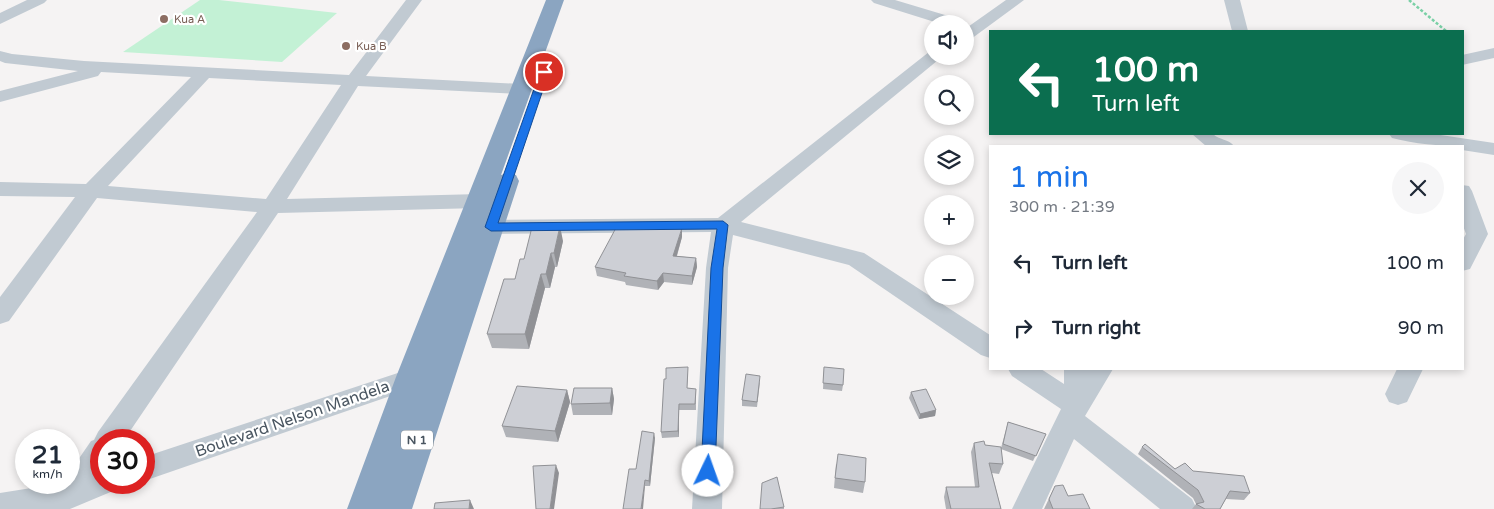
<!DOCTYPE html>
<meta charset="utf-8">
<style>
:root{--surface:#fff;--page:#f6f6f7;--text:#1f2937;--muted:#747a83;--accent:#1a73e8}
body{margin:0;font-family:"Varela Round",sans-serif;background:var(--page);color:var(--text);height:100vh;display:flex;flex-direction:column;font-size:19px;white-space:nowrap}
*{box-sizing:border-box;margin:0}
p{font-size:16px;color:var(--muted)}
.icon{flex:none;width:28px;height:28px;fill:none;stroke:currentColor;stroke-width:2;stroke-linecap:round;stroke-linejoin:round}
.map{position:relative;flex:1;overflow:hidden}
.panel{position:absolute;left:989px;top:145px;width:475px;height:225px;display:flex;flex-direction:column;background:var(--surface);border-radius:0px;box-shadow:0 2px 8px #0003}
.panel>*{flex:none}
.guide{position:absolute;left:989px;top:30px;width:475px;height:105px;border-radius:0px;box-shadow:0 2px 8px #0003;background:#0b6e4f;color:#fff;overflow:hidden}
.buttons{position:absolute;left:924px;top:15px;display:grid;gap:10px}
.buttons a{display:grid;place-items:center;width:50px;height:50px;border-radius:50%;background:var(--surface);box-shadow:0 2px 8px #0003;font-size:25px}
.speed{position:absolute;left:15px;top:429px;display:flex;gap:10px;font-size:25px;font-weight:700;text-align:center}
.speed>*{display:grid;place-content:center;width:65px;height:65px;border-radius:50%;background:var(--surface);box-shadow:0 2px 8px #0003;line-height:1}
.speed small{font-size:12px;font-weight:400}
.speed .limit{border:8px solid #d22;background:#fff;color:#111}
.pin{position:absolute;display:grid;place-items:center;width:42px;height:42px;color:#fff;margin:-21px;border:2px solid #fff;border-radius:50%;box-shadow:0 1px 5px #0007}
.me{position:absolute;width:55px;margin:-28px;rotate:3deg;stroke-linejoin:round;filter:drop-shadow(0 0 4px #0008)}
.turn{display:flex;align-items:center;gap:18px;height:105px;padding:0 20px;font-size:22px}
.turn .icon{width:65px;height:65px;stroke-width:2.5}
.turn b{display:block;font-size:35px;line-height:42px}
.round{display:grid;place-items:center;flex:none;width:52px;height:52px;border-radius:26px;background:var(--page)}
.overview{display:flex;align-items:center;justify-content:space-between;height:85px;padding:0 20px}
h1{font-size:30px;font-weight:600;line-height:38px;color:var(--accent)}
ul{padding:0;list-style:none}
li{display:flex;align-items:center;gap:15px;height:65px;padding:0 20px}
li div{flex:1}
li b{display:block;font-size:19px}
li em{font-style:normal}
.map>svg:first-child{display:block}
</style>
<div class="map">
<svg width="1494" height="509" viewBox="0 0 1494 509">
<rect width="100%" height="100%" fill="#f5f3f3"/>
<path fill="#c3f1d5" d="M 200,0 L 219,0 L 337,13 L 282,62 L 123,52 Z"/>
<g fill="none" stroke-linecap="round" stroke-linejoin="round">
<path stroke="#7ad0a6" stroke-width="2.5" stroke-dasharray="3 2" stroke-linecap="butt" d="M 1409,0 L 1446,31"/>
<path fill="#c1cad2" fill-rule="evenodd" d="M 27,0 L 47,0 L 44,3 L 0,24 L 0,13 Z
M 406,0 L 422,0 L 366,76 L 522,84 L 528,85 L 531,89 L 528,93 L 522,94 L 358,86 L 287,199 L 480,194 L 487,196 L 490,201 L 487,206 L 480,208 L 278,213 L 124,440 L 101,440 L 101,482 L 117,482 L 113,491 L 70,509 L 0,509 L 0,493 L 69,482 L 69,473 L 91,441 L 94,440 L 98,432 L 257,212 L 97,198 L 9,321 L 0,324 L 0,297 L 75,197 L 0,196 L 0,182 L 86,184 L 191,77 L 101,72 L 98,76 L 0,102 L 0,91 L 78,71 L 5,63 L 0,61 L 0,51 L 12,54 L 84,61 L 349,75 ZM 209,78 L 341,85 L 266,199 L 108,186 Z
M 871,0 L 895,0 L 965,21 L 967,24 L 965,27 L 965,24 L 941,24 L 874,3 Z
M 1006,0 L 1024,0 L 971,39 L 965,41 L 965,29 Z
M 1224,0 L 1240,0 L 1248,31 L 1232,31 Z
M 1494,48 L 1494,58 L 1462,65 L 1462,55 Z
M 929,52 L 932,52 L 932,56 L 943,56 L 741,222 L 864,253 L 990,335 L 990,358 L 981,355 L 849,265 L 733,235 L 728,268 L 722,509 L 692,509 L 706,268 L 711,232 L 491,234 L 483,232 L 480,227 L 483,222 L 491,220 L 718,218 Z
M 1192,134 L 1213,134 C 1219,140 1229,139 1234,146 L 1206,146 Z
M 1389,134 L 1434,134 L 1494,143 L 1494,155 L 1462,150 L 1462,146 C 1439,146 1415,144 1392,138 Z
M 1462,185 L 1469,186 L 1472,191 L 1488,234 L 1470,269 L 1462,271 L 1462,241 L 1466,234 L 1462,223 Z
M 422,365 L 431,368 L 435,375 L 431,382 L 144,481 L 144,457 Z
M 1008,369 L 1041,369 L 1064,384 L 1064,369 L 1113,369 L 1085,416 L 1192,499 L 1197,509 L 1160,509 L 1074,439 L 1042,509 L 1012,509 L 1061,409 L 1012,376 Z
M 1397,369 L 1423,369 L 1407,402 L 1398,405 L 1389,402 L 1385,394 Z"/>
<path fill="#8ba5c1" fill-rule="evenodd" d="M 546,0 L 564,0 L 501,175 L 507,173 L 516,175 L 519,181 L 412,509 L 347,509 L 396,377 Z"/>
</g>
<path fill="#b0b2b7" d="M 682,237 L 677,256 L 696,258 L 697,267 L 692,285 L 664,282 L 658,290 L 626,285 L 625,282 L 597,276 L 595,267 Z
M 563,241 L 557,267 L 555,267 L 550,288 L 545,288 L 529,349 L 492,348 L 487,334 L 515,279 L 524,259 Z
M 824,367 L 843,385 L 842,391 L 823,389 Z
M 688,373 L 687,388 L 696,389 L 696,410 L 679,410 L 679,437 L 662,438 L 661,432 Z
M 760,382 L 757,407 L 742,406 L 742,400 Z
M 612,388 L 614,399 L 612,415 L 573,415 L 571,404 Z
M 567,390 L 570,402 L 558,442 L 506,437 L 502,426 Z
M 911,392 L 936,410 L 935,416 L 919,419 L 909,398 Z
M 1008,422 L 1046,434 L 1033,461 L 1001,449 L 1003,464 L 999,474 L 992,473 L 1001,509 L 946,509 L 944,497 L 946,487 L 975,487 L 971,452 L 974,443 L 1001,448 Z
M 655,438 L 650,486 L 645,486 L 636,469 Z
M 1142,447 L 1175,469 L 1193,471 L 1250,493 L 1244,500 L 1226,499 L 1220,509 L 1192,509 L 1196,504 L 1193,498 L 1138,454 Z
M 836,464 L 865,482 L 863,493 L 834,488 Z
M 1055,486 L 1068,496 L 1090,509 L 1044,509 Z
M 784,507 L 784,509 L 760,509 Z"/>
<path fill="#909195" d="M 560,226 L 563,241 L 557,267 L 554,253 Z
M 682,228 L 682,237 L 674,265 L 673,256 Z
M 551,253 L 555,267 L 550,288 L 546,274 Z
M 696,258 L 697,267 L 692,285 L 692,276 Z
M 663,273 L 664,282 L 658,290 L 657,281 Z
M 541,274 L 545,288 L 529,349 L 525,334 Z
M 612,388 L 614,399 L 612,415 L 610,403 Z
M 567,390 L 570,402 L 558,442 L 555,431 Z
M 679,404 L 679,437 L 678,431 Z
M 936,410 L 935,416 L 919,419 L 920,414 Z
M 654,433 L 655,438 L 650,486 L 649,481 Z
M 556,465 L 559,473 L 554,509 L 550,509 Z
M 645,480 L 645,486 L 643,509 L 641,509 Z
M 470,500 L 474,509 L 469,509 Z"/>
<path fill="#cdcfd5" stroke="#909195" d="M 560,226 L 554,253 L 551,253 L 546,274 L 541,274 L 525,334 L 487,334 L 504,279 L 515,279 L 520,259 L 524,259 L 532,227 Z
M 617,226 L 665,229 L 666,226 L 682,228 L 673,256 L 696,258 L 692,276 L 663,273 L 657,281 L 624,276 L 626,273 L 595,267 Z
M 688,367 L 687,388 L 696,389 L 695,404 L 679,404 L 678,431 L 661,432 L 664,379 L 666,379 L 666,368 Z
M 824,367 L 844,369 L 843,385 L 823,383 Z
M 746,374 L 760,376 L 757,402 L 742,400 Z
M 517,386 L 567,390 L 555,431 L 502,426 Z
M 574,388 L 612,388 L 610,403 L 571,404 Z
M 926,389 L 936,410 L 920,414 L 911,392 Z
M 1008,422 L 1046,434 L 1036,456 L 1003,444 Z
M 642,431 L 654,433 L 649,481 L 645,480 L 641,509 L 623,509 L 629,469 L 636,469 Z
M 984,441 L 985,445 L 1001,447 L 1003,464 L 989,463 L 1001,509 L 951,509 L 946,487 L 979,487 L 974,443 Z
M 1145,444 L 1175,469 L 1185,463 L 1193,471 L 1244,476 L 1250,493 L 1230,491 L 1220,509 L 1205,509 L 1196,504 L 1204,502 L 1198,490 L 1142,447 Z
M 838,454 L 866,458 L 865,482 L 835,478 Z
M 556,465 L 550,509 L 536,509 L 533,466 Z
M 777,477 L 784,507 L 771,509 L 760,509 L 762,483 Z
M 1063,485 L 1068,496 L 1083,494 L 1090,509 L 1053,509 L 1049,499 L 1055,486 Z
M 470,500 L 469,509 L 434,509 L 435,503 Z"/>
<path fill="#1a73e8" stroke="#114b97" d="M 544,69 L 549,72 L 498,223 L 723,221 L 728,225 L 723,268 L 715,471 L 713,476 L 708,478 L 703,476 L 701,471 L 711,268 L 717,229 L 491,231 L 485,227 L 540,72 Z"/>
<g fill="#8d6e63" stroke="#fff" stroke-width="2">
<circle cx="164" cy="19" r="5"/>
<circle cx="346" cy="46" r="5"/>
</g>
<g text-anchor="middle" stroke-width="4.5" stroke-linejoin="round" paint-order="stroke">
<g font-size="11" fill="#785e54" stroke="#fff" text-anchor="start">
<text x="174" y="23">Kua A</text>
<text x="356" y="50">Kua B</text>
</g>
<rect fill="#fff" stroke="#808990" stroke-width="1" x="401" y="430.5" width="32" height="19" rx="4"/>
<g font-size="12" font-weight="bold" fill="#4a5661">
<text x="417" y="444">N 1</text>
</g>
<g font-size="16" fill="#4a5661" stroke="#fff">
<text transform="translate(292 418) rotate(-19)" y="6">Boulevard Nelson Mandela</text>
</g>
</g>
</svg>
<div class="buttons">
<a><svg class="icon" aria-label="sound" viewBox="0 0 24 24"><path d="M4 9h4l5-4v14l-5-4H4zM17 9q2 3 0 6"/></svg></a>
<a><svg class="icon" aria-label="search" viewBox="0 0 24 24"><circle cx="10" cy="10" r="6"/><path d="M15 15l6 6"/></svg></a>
<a><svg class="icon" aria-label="layers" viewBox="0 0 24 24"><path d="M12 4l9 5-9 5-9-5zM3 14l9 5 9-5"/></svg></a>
<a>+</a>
<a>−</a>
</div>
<div class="speed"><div>21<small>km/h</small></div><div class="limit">30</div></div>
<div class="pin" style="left:544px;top:72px;background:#d93025"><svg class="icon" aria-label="arrive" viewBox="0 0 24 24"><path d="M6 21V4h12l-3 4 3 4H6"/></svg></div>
<svg class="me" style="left:708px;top:471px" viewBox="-20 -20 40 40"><circle r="19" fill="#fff"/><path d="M0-13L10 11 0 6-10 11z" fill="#1a73e8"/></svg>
<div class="guide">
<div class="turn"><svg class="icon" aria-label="left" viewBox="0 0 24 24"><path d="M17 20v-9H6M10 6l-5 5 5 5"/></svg><div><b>100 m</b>Turn left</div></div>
</div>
<section class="panel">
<div class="overview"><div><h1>1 min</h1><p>300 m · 21:39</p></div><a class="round"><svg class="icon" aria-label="close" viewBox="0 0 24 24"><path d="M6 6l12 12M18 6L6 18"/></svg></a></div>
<ul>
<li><svg class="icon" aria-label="left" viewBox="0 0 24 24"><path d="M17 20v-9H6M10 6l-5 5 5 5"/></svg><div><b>Turn left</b></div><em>100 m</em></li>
<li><svg class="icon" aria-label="right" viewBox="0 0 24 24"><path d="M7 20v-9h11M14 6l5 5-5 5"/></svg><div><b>Turn right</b></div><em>90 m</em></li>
</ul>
</section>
</div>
